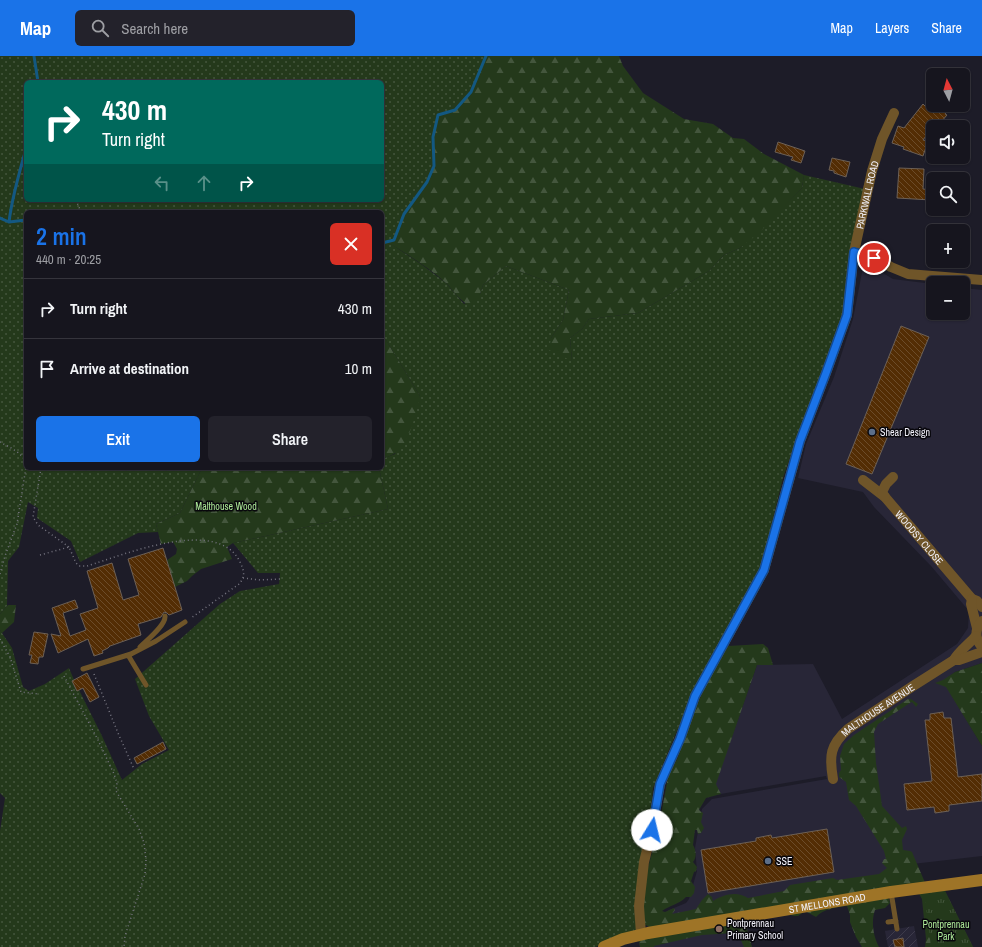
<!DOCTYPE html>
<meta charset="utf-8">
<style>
:root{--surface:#16151e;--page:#23222b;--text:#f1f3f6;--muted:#9e9fa4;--line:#35343c;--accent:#1a73e8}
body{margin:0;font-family:"Archivo Narrow",sans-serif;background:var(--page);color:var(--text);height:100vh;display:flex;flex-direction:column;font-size:15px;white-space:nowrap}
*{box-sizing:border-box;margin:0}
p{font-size:13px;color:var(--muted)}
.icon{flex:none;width:22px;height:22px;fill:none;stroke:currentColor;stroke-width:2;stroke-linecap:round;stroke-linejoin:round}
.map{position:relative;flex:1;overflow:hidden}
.sheet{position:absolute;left:24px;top:154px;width:360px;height:260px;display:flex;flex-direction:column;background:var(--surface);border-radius:6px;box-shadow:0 1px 3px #0004,0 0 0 1px var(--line)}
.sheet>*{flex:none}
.hud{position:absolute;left:24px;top:24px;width:360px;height:122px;border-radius:6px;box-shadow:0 1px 3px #0004,0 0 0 1px var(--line);background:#00695c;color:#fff;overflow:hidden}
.needle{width:26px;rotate:354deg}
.tools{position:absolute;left:926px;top:12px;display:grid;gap:8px}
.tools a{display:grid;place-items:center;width:44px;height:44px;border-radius:6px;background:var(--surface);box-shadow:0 1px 3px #0004,0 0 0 1px var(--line);font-size:20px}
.pin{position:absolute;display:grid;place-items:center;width:34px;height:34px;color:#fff;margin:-17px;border:2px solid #fff;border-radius:50%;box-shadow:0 1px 4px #0007}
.me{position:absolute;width:44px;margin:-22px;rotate:9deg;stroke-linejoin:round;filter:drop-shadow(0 0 3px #0008)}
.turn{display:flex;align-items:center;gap:14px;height:84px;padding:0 12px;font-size:18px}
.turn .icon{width:52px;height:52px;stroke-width:2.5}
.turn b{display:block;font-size:28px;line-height:34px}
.lanes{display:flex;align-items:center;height:38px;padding:0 12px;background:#0003;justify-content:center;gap:20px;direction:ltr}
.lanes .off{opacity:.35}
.round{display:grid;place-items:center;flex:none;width:42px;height:42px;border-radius:6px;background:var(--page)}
.head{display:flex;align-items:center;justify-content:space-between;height:68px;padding:0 12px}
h1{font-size:24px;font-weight:600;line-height:30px;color:var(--accent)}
.action{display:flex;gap:8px;margin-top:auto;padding:8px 12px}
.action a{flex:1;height:46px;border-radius:6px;background:var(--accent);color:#fff;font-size:16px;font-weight:600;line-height:46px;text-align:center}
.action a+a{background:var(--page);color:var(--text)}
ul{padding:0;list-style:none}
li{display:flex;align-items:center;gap:12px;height:60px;padding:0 12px;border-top:1px solid var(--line)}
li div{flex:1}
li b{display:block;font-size:15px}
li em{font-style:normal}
header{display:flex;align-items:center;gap:24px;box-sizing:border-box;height:56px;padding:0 20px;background:var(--accent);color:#fff}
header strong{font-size:19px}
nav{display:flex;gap:22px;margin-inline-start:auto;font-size:14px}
.search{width:280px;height:36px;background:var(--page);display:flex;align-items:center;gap:10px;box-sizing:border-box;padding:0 14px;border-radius:6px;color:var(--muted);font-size:15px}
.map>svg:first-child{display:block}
</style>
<header>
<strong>Map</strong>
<div class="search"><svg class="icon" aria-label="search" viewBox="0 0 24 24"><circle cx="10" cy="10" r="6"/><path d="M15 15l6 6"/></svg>Search here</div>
<nav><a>Map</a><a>Layers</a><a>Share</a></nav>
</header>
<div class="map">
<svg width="982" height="891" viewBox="0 0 982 891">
<defs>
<pattern id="industrial-furrows" width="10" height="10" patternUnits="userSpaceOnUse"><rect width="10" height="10" fill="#282637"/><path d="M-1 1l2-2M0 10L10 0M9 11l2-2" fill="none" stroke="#3d3b4b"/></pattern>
<pattern id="grass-dots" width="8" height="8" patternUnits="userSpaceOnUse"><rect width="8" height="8" fill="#24391b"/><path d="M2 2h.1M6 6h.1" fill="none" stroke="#44563d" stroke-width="1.8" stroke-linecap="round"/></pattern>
<pattern id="forest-firs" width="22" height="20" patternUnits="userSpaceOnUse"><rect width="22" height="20" fill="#24391b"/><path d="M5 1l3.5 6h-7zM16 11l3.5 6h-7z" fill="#44563d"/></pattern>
<pattern id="park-tufts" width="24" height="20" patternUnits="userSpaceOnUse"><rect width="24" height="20" fill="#24391b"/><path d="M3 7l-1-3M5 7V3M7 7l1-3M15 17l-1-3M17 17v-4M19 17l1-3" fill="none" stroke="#44563d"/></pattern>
<pattern id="building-back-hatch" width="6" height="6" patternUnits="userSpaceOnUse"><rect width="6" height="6" fill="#532d04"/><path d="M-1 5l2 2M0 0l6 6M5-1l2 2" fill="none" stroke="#6c4c2a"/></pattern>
</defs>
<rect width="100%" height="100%" fill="#1d1c28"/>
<path fill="#282637" d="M 864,206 L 893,223 L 933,228 L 933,257 L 963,257 L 963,232 L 982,234 L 982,607 L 955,616 L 943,625 L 982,690 L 982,800 L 895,810 L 887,822 L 659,862 L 669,854 L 686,847 L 689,843 L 697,815 L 695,792 L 702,753 L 712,743 L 827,723 L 826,720 L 709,740 L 713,729 L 729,689 L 757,609 L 813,608 L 842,663 L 957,588 L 968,572 L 969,555 L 931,510 L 874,451 L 863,436 L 798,422 L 806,388 L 834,321 L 853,263 Z
M 743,864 L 752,891 L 640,891 L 639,887 L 642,882 Z"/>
<path fill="url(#industrial-furrows)" d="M 914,870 L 918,891 L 888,891 L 885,875 Z"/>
<path fill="url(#grass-dots)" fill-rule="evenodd" d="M 0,0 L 486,0 L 471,36 L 433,81 L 434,110 L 427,126 L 404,158 L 394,184 L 388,186 L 421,208 L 446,227 L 464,248 L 480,238 L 483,229 L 506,210 L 569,234 L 563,264 L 551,282 L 572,305 L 570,282 L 582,273 L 589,263 L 638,257 L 709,215 L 724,199 L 740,192 L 785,149 L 802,132 L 804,119 L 865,133 L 845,256 L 795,387 L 783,422 L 762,507 L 755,523 L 689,646 L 653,732 L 649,773 L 633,875 L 595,891 L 0,891 L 0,775 L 5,742 L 0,737 L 0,574 L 12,592 L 23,631 L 29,635 L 45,628 L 69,612 L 74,624 L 72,625 L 76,634 L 79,634 L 102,680 L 122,724 L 142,708 L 169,694 L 149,660 L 135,623 L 220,548 L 240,535 L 279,528 L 280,517 L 258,517 L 233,487 L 388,453 L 379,412 L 382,412 L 382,403 L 395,398 L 420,340 L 386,284 L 382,281 L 382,156 L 26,156 L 26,412 L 202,412 L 180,457 L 156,468 L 158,476 L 138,477 L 80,506 L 71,485 L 37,462 L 38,452 L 28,446 L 19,491 L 8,505 L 7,550 L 0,558 ZM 26,26 L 382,26 L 382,144 L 26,144 Z"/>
<path fill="url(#forest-firs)" d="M 486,0 L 619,0 L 623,10 L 643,37 L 684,63 L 713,68 L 733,82 L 744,83 L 764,98 L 804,119 L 802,132 L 759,177 L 740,192 L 724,199 L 709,215 L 638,257 L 589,263 L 582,273 L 570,282 L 572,305 L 549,294 L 551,282 L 563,264 L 569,234 L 506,210 L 483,229 L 480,238 L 471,250 C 460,246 454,235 446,227 C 428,211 407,198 387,186 L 394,184 L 404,158 L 427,126 L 434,110 L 433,81 L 438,59 L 455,54 L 471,36 Z
M 382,281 L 386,284 L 420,340 C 419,350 409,382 403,390 C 398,397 390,400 382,403 Z
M 202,412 L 379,412 L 388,453 L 233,487 L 227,491 L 232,503 L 201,513 L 192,520 L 187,525 L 175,531 L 167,504 L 176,498 L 177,493 L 173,486 L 161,488 L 156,468 L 180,457 Z
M 8,549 L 16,549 L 14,566 L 2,577 L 0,574 L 0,558 Z
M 763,588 L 768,592 L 773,609 L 757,609 L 716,728 L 721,738 L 706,742 L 699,754 L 703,757 L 701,766 L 704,772 L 701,777 L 698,778 L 697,774 L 695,774 L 693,789 C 696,794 697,801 693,806 L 697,811 L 696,815 L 694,816 L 691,825 L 695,831 L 694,837 L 691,841 L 686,841 C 678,849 670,849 662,855 L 665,856 L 674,852 L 675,854 L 672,858 L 696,853 L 702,844 L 708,838 L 712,841 L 713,845 C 724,838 737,835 748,842 L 784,835 L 790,829 L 833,822 L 837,824 L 879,818 L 887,812 L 882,807 L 884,803 L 886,803 L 884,795 L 856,750 L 849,744 L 846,726 L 839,721 L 839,717 L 841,714 L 840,700 L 844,688 L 854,679 L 908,643 L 911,643 L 918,648 L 916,651 L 912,646 L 910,647 L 878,668 L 874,676 L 876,707 L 882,750 L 902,772 L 906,770 L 907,773 L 902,784 L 903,794 L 910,795 L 912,796 L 926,829 L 884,840 L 889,843 L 890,847 L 885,852 L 875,854 C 871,865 873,880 879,891 L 862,891 L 856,881 L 850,866 L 850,859 L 847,850 C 837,851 823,853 816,861 L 805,855 L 798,860 L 794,860 L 787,858 L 749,865 L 746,869 L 752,891 L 744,891 L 740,882 L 735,877 L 702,879 L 654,890 L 654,891 L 640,891 L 639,885 L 654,874 L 646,869 L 633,875 L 638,818 L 646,819 L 658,775 L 668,721 L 678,701 L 690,666 L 703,635 L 728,590 Z
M 982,607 L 982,690 L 946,631 L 935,627 L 943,624 L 955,616 Z
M 944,833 L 973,891 L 925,891 L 926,883 L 922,843 L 917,834 Z"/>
<path fill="url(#park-tufts)" d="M 944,833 L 973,891 L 931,891 L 924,834 Z"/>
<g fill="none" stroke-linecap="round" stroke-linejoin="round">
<path stroke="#135882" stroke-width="3" d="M 34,0 L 38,26
M 0,162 L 9,166 L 26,164
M 9,166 C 12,141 19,117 26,93
M 382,187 L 394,184 L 404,158 L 427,126 L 434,110 L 433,81 L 438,59 L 455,54 L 471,36 L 486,0"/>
</g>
<path fill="url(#building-back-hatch)" stroke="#6c6056" d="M 931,46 L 933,49 L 944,49 L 949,53 L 945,58 L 947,59 L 941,66 L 938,64 L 923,84 L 928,85 L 923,100 L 903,93 L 904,91 L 892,87 L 898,70 L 904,72 L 923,48 L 927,52 Z
M 778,86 L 805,95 L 801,107 L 791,104 L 793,101 L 775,96 Z
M 832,102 L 850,106 L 846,121 L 834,117 L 834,115 L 829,114 Z
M 899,112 L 924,113 L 923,133 L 932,134 L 931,144 L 897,142 Z
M 901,270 L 929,281 L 872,418 L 846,408 Z
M 163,492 L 182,554 L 169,559 L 167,557 L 164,556 L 161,561 L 138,568 L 141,579 L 110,590 L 108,592 L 102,595 L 103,597 L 94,600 L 88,583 L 58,597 L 51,578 L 61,580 L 52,552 L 75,544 L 78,552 L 63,557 L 70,580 L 86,574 L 80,558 L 98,552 L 87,515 L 112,507 L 123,544 L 139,539 L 128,503 Z
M 34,576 L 48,578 L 43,601 L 39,601 L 38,608 L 30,607 L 32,599 L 29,599 Z
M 87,617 L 99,641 L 90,646 L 83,632 L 77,635 L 72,625 Z
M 943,656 L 944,662 L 951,662 L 958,721 L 982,718 L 982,745 L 949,749 L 949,755 L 935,757 L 934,751 L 907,754 L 904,728 L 932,725 L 925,664 L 930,664 L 930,658 Z
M 163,686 L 166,693 L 137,708 L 134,702 Z
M 827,773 L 834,816 L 708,837 L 701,794 L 756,785 L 756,782 L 771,779 L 772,782 Z
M 903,882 L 904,891 L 895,891 L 893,884 Z"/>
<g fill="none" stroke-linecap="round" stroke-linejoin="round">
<path stroke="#767580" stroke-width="1.5" stroke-dasharray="1 3" stroke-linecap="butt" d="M 76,144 L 81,156
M 0,386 C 9,391 23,397 26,407
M 41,412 L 33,461 L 38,469 L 69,491
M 40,499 L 69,491 L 76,507 L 79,510 L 87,510 C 123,499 218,460 240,506 C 244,515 246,520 239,528 L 191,562
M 0,518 L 5,500 L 17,468 L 26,411
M 243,522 L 260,524 L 280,523
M 0,583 L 10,601 L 21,636 L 39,638
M 94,618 L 118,677 L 134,713
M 64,620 L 98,684 L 114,718 L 117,727 L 116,735 L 139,773 L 144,787 L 146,804 L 145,818 L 125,880 L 124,891"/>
<path stroke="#6f5529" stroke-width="5" d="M 140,591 C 147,584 166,569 165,560
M 128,599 L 146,629
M 83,613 L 131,598 L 156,585 L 185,566
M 891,836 L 897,873
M 888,866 L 896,865"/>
<g stroke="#6f5529" stroke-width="10">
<path d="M 854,196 L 874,202 L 891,211 L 908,218 L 982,224"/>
<path id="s1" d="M 863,424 L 885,441 L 972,543 L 977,545 L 982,551"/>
<path d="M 885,441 L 882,436 L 886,428 L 893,421"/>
<path d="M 972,543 L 971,548 L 977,572"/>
<path d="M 982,565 C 974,574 975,583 982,591"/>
<path d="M 954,604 C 957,597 970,587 976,580"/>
<path id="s2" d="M 833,723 C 829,700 830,689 848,673 L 913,630 L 954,604 L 959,604 L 982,596"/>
<path id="s3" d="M 641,878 L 639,850 L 644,806 L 652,774 L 660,728 L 680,683 L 695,640 L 764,514 L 800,385 L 826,317 L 847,259 L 854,196 L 872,115 L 882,83 L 894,57"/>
</g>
<path stroke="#9e7427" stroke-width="12" id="s4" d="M 604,891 L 623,883 L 648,877 L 891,836 L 982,824"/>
</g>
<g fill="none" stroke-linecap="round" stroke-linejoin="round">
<g stroke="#114b97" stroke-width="10">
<path id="route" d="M 652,774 L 660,728 L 680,683 L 695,640 L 764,514 L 800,385 L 826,317 L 847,259 L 854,196 L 874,202"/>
</g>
<use href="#route" stroke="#1a73e8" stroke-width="7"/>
</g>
<g fill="#5c6f8a" stroke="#08070c" stroke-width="1.5">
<circle cx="872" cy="376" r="4"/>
<circle cx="768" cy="805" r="4"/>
</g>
<circle fill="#8d6e63" stroke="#08070c" stroke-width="1.5" cx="719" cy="873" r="4"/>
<g text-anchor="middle" stroke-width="3" stroke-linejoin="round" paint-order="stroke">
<g font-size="10" fill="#f2f1fa" stroke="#08070c">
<text dy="4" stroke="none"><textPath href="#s3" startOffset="781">PARKWALL ROAD</textPath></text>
<text dy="4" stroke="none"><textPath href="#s1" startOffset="81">WOODSY CLOSE</textPath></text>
<text dy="4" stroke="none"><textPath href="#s2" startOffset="91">MALTHOUSE AVENUE</textPath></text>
<text dy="4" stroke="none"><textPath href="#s4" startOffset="228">ST MELLONS ROAD</textPath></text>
</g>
<g font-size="10" fill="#f2f1fa" stroke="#08070c" text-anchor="start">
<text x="880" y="380">Shear Design</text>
<text x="776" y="809">SSE</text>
<text x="727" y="871">Pontprennau<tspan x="727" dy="12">Primary School</tspan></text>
</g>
<g font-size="10" fill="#ace897" stroke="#08070c">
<text x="226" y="454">Malthouse Wood</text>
<text x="946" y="872">Pontprennau<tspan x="946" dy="12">Park</tspan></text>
</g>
</g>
</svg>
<div class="tools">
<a><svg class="needle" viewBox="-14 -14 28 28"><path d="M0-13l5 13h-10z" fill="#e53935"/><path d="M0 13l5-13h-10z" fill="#9e9fa4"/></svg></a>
<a><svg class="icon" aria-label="sound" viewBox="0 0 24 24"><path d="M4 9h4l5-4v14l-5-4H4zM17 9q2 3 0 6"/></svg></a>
<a><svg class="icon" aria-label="search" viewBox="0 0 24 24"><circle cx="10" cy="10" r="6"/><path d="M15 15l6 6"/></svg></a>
<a>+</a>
<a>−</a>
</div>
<div class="pin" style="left:874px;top:202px;background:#d93025"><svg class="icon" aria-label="arrive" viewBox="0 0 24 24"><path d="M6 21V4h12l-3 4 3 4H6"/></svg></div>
<svg class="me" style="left:652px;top:774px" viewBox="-20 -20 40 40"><circle r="19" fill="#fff"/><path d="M0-13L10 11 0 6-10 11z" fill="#1a73e8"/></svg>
<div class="hud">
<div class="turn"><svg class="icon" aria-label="right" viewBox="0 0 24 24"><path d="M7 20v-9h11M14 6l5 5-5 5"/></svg><div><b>430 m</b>Turn right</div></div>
<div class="lanes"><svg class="icon off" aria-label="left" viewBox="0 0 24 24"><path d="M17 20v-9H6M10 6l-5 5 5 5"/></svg><svg class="icon off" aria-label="ahead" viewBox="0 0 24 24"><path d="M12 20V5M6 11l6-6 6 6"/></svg><svg class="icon" aria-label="right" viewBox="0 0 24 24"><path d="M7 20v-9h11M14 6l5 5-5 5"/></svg></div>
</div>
<section class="sheet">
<div class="head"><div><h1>2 min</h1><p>440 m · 20:25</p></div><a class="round" style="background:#d93025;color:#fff"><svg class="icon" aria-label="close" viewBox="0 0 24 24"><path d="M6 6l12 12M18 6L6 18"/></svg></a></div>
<ul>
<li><svg class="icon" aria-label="right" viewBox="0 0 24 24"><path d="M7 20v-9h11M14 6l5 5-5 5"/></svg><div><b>Turn right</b></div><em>430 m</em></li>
<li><svg class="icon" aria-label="arrive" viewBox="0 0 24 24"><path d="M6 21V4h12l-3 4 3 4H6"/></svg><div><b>Arrive at destination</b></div><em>10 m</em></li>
</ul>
<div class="action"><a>Exit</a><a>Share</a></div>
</section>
</div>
